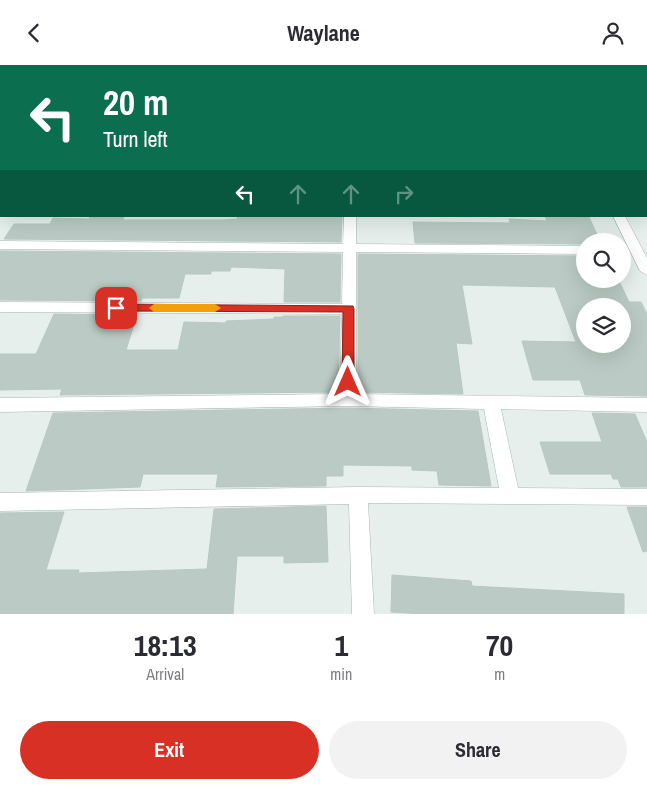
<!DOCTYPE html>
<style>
:root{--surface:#fff;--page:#f2f2f3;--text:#2b2b33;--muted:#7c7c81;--accent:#d93025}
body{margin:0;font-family:"Archivo Narrow",sans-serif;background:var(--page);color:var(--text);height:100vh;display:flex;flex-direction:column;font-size:19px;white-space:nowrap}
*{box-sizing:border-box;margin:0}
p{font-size:16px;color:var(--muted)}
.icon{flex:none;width:28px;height:28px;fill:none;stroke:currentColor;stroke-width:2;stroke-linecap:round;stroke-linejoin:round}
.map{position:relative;height:549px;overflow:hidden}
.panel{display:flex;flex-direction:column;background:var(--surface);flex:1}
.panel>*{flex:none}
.top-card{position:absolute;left:0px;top:0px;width:648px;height:152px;box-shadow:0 5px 20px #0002;background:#0b6e4f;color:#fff;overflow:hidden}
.controls{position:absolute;left:576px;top:168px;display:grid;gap:10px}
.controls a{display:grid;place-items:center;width:55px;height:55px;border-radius:50%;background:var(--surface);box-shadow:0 5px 20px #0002;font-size:25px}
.pin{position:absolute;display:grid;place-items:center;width:42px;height:42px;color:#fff;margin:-21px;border-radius:10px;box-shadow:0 2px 8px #0006}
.me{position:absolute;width:55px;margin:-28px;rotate:0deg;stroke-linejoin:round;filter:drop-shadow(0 0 4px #0008)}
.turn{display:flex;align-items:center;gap:18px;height:105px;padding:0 20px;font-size:22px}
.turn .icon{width:65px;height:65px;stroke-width:2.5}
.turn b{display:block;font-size:35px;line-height:42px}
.lanes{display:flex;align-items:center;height:48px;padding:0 20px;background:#0003;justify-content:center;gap:25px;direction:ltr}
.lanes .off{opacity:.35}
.eta{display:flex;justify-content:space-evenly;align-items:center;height:85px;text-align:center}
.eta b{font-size:30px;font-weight:700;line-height:35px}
.button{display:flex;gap:10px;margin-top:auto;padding:10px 20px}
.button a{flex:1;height:58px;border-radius:30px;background:var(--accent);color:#fff;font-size:20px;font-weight:700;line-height:58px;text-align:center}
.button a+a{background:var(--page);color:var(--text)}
header{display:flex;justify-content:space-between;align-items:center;height:65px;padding:0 20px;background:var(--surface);font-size:22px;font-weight:700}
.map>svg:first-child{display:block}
</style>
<header><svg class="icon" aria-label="back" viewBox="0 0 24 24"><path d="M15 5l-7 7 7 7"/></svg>Waylane<svg class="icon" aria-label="person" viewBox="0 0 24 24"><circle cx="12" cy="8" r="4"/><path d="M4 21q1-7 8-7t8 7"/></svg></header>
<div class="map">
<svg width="647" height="549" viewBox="0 0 647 549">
<rect width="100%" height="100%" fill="#e6efeb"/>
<path fill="#bbcac4" stroke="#b8c9c2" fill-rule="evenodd" d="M 90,151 L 124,151 L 123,155 L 223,155 L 237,154 L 238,151 L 342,151 L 341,177 L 4,174 L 14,159 L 50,159 L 53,153 L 89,154 Z
M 545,151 L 589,152 L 600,176 L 585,176 L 585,179 L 415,178 L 413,157 L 510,158 L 509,154 L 547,156 Z
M 0,186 L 341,189 L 340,237 L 284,237 L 285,204 L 231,202 L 230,206 L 211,206 L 211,209 L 185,209 L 179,233 L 142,233 L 141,236 L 0,235 Z
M 358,189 L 585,191 L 585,214 L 618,214 L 629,237 L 641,237 L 647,249 L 647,331 L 585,330 L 580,315 L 533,315 L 522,276 L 576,277 L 555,222 L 462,220 L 472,279 L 456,278 L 463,329 L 358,327 ZM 585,241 L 622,241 L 622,279 L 585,279 Z
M 54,249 L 137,250 L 126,285 L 178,285 L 184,257 L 226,258 L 226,256 L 274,254 L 274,252 L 283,252 L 283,251 L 340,251 L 338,327 L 60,330 L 62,324 L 0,325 L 0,289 L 36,289 Z
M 348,343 L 478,346 L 491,421 L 439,420 L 437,406 L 412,405 L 412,401 L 343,400 L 343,411 L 326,411 L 326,421 L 216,422 L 218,409 L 143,409 L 140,422 L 26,426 L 53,348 Z
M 592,348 L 635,349 L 647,377 L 647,422 L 621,422 L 618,414 L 613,414 L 611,409 L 550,409 L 540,377 L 602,377 Z
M 326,441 L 328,497 L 284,498 L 284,491 L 237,491 L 233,549 L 0,549 L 0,448 L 64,447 L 46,505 L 79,505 L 78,508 L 207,504 L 214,444 Z
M 627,442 L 647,442 L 647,486 L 643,487 Z
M 392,510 L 471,516 L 472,521 L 624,529 L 624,549 L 423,549 L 391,547 Z"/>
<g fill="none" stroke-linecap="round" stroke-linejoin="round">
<g stroke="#a8b8b2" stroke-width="1">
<path id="minor" d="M 0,0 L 4,0 L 5,1 L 1,1 L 0,5 Z
M 289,0 L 302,0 L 302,1 L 290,1 Z
M 610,0 L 618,0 L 618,1 L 610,1 Z
M 646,78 L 647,78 L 647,84 L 646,84 Z
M 0,129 L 1,129 L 1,135 L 0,135 Z
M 344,151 L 356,151 L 356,179 L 585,181 L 585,189 L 356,187 L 356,329 L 647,333 L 647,347 L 501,344 L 518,423 L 647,424 L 647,440 L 368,438 L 374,549 L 352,549 L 349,439 L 0,446 L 0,428 L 358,422 L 499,423 L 484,344 L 348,341 L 0,347 L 0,333 L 340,329 L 342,249 L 0,247 L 0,237 L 342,239 L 343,187 L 0,184 L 0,176 L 343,179 Z
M 613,151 L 625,151 L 647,193 L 647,210 L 640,206 Z"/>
</g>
<use href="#minor" fill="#fff" fill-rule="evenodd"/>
</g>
<path fill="#d93025" stroke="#8d1f18" d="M 116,239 L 353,241 L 354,244 L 354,317 L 352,320 L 344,320 L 342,317 L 343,247 L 116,246 L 111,243 Z"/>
<path fill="#f59e0b" d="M 154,239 L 215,239 L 221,243 L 215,247 L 154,247 L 149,243 Z"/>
</svg>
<div class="controls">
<a><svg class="icon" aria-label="search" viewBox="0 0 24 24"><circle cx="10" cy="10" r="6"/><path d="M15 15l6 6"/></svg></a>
<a><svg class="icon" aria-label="layers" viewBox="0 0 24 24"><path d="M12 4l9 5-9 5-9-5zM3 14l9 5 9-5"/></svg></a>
</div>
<div class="pin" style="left:116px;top:243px;background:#d93025"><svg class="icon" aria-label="arrive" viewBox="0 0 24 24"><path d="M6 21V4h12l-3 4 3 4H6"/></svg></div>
<svg class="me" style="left:348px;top:317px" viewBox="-20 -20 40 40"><path d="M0-17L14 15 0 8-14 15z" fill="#d93025" stroke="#fff" stroke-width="4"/></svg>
<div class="top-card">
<div class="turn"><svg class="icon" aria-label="left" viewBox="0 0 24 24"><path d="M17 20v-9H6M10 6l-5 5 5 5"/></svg><div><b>20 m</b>Turn left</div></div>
<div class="lanes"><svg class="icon" aria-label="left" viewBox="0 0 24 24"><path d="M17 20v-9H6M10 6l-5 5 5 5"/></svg><svg class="icon off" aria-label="ahead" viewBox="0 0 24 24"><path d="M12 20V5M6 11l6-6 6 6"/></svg><svg class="icon off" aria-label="ahead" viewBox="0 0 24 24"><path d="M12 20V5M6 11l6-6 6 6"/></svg><svg class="icon off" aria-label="right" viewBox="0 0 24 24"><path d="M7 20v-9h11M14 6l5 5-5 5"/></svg></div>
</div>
</div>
<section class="panel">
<div class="eta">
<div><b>18:13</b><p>Arrival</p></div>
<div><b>1</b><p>min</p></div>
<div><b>70</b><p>m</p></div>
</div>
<div class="button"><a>Exit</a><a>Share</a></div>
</section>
